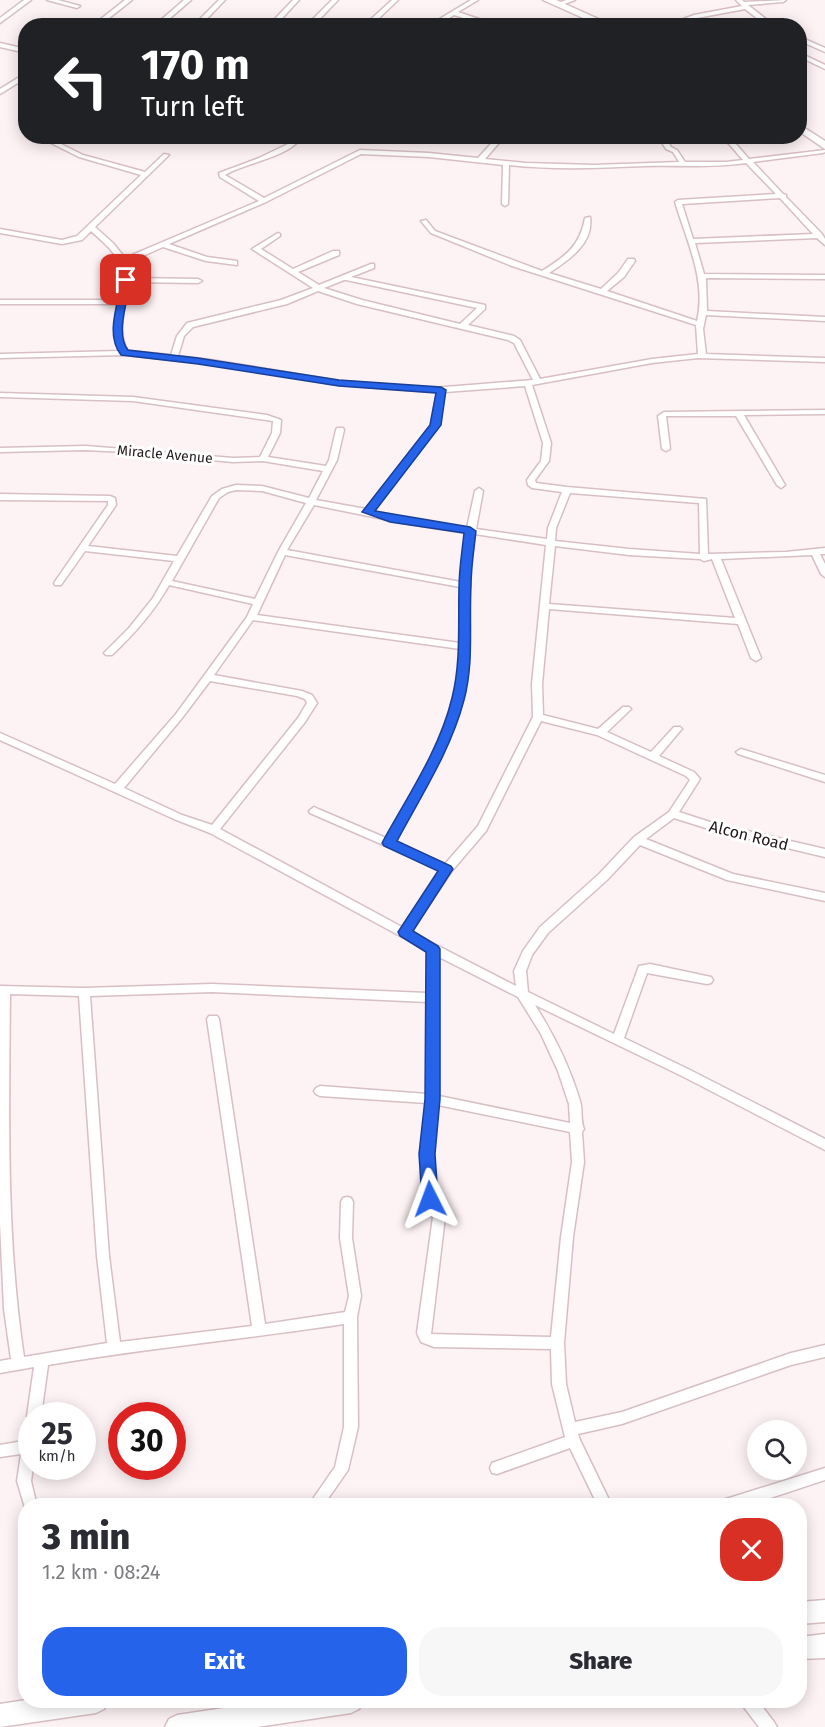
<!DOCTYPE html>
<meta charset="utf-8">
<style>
:root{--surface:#fff;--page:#f7f7f7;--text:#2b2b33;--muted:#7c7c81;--accent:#2563eb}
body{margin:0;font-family:"Fira Sans",sans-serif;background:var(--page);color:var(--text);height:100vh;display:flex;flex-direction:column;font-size:22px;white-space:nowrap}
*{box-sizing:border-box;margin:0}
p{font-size:20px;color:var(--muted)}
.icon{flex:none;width:33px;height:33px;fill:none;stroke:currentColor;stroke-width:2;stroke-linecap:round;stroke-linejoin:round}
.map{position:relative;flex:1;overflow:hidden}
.details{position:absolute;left:18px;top:1498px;width:789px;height:210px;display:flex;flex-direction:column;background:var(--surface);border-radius:24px;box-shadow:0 3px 15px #0003}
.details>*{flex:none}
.hud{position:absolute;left:18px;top:18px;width:789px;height:126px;border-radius:24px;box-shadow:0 3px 15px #0003;background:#202124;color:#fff;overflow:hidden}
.tools{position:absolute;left:747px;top:1420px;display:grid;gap:12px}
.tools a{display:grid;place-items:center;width:60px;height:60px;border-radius:50%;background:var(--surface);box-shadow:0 3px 15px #0003;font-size:30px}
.speed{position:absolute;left:18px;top:1402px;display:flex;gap:12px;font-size:30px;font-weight:700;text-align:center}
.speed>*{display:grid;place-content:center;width:78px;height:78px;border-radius:50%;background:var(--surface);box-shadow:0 3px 15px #0003;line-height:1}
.speed small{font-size:15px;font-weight:400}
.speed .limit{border:9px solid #d22;background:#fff;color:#111}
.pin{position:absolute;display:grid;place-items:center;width:51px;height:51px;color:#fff;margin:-26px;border-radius:12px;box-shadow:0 3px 9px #0006}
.me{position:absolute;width:66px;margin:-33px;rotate:357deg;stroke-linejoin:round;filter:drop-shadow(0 0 4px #0008)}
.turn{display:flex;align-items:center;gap:21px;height:126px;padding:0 24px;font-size:27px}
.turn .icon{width:78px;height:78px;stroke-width:2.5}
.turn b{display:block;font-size:42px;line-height:51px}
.round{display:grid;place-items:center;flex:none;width:63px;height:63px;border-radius:24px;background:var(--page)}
.overview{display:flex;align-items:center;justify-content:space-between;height:102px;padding:0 24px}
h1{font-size:36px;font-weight:800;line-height:45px}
.primary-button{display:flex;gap:12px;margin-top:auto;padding:12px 24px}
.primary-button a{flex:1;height:69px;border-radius:24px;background:var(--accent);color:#fff;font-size:24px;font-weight:800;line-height:69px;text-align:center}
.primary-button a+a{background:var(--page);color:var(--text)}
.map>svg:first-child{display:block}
</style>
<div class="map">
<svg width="825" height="1727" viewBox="0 0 825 1727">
<rect width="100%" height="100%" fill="#fdf2f4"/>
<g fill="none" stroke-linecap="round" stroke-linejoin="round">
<g stroke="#d8bfc4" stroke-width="3">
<path id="street" d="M 24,0 L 31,0 L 0,23 L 0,18 Z
M 47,0 L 58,0 L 80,6 L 77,8 Z
M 125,0 L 132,0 L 99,26 L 92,26 Z
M 184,0 L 191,0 L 161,26 L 154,26 Z
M 219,0 L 225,0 L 200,26 L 193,26 Z
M 293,0 L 299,0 L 275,26 L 268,26 Z
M 332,0 L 338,0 L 313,26 L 306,26 Z
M 392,0 L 398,0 L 375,22 L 382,26 L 373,26 L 369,23 L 369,21 Z
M 471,0 L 478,0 L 458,12 L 500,26 L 489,26 L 454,15 L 436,26 L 428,26 Z
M 566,0 L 575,0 L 559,6 L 556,4 Z
M 736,0 L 742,0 L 744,2 L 786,0 L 783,2 L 748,5 L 775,26 L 767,26 L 745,9 L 697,18 L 675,26 L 665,26 L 694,15 L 742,6 Z
M 800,37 L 825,48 L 825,52 L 800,41 Z
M 0,43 L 26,49 L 26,53 L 0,47 Z
M 800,53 L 825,65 L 825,69 L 800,57 Z
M 26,73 L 26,78 L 0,94 L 0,89 Z
M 291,136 L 298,136 L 300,139 C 286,158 244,163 225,175 L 264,198 L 360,150 L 429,153 L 478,158 L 498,136 L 505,136 L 485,159 L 526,163 L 594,165 L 679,162 L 673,152 L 666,149 L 658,136 L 665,136 L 671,147 L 677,150 L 685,162 L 726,162 L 743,160 L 722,136 L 729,136 L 749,159 L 825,150 L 825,152 L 823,153 L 753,162 L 783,194 L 786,195 L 786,197 L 822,234 L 825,239 L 825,245 L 817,238 L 695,243 L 704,274 L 825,275 L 825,279 L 706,278 L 707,311 L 825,317 L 825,321 L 706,315 L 703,329 L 706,354 L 825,358 L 825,362 L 698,358 L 652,363 L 532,385 L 551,443 L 549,461 L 535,480 L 536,483 L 567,487 L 706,499 L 708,554 L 786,552 L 825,548 L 825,554 L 820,554 L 825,564 L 825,577 L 821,574 L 812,555 L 721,559 L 761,658 L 756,661 L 751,658 L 738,624 L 549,609 L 542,684 L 543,715 L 598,729 L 623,707 L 629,707 L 631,709 L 629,711 L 607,732 L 651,752 L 674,727 L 680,727 L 682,729 L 680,731 L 659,756 L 694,772 L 700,779 L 679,812 L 713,823 L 825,849 L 825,857 L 712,830 L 674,818 L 646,839 L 733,874 L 825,893 L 825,901 L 727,880 L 640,845 L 607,880 L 548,933 L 532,955 L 526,971 L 528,992 L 614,1034 L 639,966 L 650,964 L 711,977 L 713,980 L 711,983 L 707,984 L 647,973 L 624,1038 L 690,1070 L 825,1139 L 825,1150 L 682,1076 L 535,1005 C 554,1035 570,1067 580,1101 C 583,1110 580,1120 584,1129 L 582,1132 L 584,1162 L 573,1237 L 564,1343 L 566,1384 L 575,1422 L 622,1412 L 791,1353 L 825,1345 L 825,1357 L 791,1365 L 622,1424 L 578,1434 L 580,1440 L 612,1506 L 598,1506 L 570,1448 L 497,1474 L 492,1473 L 490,1468 L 492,1463 L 565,1437 L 552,1384 L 551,1349 L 434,1347 L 421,1342 L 417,1333 L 433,1217 L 424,1199 L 421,1154 L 427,1103 L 320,1096 L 316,1094 L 314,1091 L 316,1088 L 320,1086 L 427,1094 L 427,1002 L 212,992 L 90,996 L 109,1256 L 120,1342 L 252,1326 L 207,1019 L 209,1016 L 217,1016 L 219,1019 L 265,1324 L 345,1312 L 349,1296 L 340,1238 L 341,1202 L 343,1198 L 347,1197 L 351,1198 L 353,1202 L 352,1238 L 361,1296 L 357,1317 L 358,1427 L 348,1470 L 323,1506 L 308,1506 L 335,1467 L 344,1427 L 344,1324 C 246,1339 146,1348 48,1365 L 41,1416 L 32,1416 L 32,1421 L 27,1416 L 34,1367 L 0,1373 L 0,1361 L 11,1359 L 4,1309 L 0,1223 L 0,986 L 84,988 L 212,984 L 427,993 L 428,951 L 210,833 L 174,819 L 0,740 L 0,733 L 115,784 L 176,714 L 247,617 L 253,604 L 169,585 C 154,612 134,634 112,655 L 106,655 L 104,653 L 129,628 L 153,598 L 174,561 L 85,551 L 61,585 L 55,585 L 54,583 L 108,505 L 108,501 L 0,500 L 0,494 L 110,496 L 115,498 L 116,505 L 88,546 L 177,556 L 212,496 L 222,489 L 236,485 L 262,486 L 309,498 L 323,471 L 263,461 L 233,462 L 125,452 L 86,450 L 0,452 L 0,448 L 86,446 L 233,458 L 260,457 L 272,433 L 273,421 L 133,401 L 0,397 L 0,393 L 133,397 L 267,415 L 281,420 L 280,433 L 268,457 L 326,466 L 329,460 L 336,430 L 337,428 L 343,428 L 344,430 L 337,460 L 316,500 L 366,509 L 431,425 L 437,392 L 339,385 L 211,364 L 125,355 L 0,358 L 0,354 L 120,351 L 114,335 L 118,304 L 0,304 L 0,300 L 119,300 C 125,261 119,256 91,231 L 82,240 L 62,244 L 0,233 L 0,229 L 62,240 L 77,236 L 141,175 L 79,157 L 51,143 L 51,141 L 55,141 L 83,155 L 145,172 L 164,154 L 169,155 L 95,227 L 113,243 L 125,258 L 259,201 L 220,177 L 219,173 L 259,158 L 292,142 L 293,139 ZM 361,154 L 429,157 L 503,165 L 502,204 L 505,206 L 508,204 L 509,165 C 555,170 599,168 644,166 C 679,165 712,168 746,163 L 776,194 L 678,200 L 675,202 C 686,239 707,281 697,321 L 607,291 L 624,277 L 635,261 L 634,259 L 628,259 L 618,273 L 601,289 L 549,273 C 569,260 594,243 590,217 L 585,218 C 580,246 566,256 542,271 L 435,231 L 426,220 L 421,221 L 431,233 L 512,266 L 696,325 L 698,354 L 652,359 L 540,379 L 520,340 L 514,336 L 468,325 L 485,309 L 485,305 L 351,277 L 374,268 L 374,264 L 371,264 L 319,285 L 298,272 L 339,255 L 339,251 L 333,251 L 293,269 L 261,249 L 280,236 L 280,234 L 278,233 L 252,249 L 313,288 L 281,300 L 187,323 L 177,336 L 171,355 L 128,351 C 115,331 127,304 128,282 L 198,283 L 202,281 L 198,279 L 129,278 L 127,263 L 163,247 L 206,261 L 237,265 L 237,261 L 207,257 L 169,244 L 266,202 ZM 780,198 L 813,234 L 693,239 L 682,204 ZM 344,280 L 346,280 L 477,308 L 460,324 L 362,300 L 324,288 ZM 318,291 L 357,304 L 508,340 L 514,343 L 533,380 L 433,388 L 339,381 L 211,360 L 178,356 L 184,336 L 193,327 L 287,304 ZM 525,386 L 543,443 L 541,461 L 527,480 L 528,485 L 532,488 L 562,492 L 548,528 L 547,539 L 476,529 L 483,491 L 479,488 L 475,491 L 467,528 L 421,521 L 373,511 L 439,425 L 445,392 ZM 236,490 L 262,491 L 306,503 L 278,552 L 255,599 L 172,581 L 219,498 L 228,492 ZM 570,493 L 699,503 L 700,554 L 629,549 L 555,541 L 556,528 ZM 314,505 L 403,523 L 466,533 L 461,582 L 287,550 ZM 475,534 L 546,545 L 532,684 L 533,717 L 478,826 L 445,864 L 394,842 C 425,788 459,733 468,671 C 471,650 469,628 469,607 C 469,583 471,558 475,534 ZM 555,546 L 629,555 L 700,559 L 704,561 L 712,559 L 735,618 L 549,604 ZM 285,555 L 460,587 L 460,643 L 257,615 ZM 253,620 L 460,649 C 458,719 420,779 386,838 L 318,809 L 314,807 L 309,811 L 310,813 L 441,870 L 402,927 L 220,829 L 305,722 L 317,703 L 312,695 L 302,691 L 214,675 ZM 210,681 L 297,696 L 305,699 L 307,703 L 298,718 L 212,825 L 182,815 L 124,788 L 182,718 ZM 541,721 L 597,735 L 686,776 L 690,780 L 669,812 L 634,837 L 599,874 L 540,927 L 523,951 L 514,971 L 516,986 L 411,932 L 451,872 L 486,831 ZM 439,957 L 518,997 L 541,1034 L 558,1071 L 569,1104 L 570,1123 L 439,1096 ZM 10,994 L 79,996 L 97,1256 L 107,1343 L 24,1357 C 6,1238 9,1115 10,994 ZM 438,1105 L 570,1132 L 572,1162 L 561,1237 L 551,1337 L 431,1334 L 445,1217 L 436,1199 L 433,1154 Z
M 825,410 L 825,414 L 744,415 L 785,485 L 781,488 L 777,485 L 736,416 L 666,416 L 670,449 L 666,451 L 662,449 L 658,416 L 664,412 Z
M 741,749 L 825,775 L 825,782 L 738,754 L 736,752 Z
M 32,1422 L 32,1467 L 33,1467 L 31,1481 L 37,1506 L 26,1506 L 26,1511 L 17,1481 L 21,1454 L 0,1457 L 0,1445 L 23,1441 L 27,1424 Z
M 825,1468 L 825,1480 L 746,1506 L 719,1506 L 721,1501 L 726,1499 Z
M 740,1701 L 758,1701 L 774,1722 L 777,1727 L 759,1727 L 743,1706 Z"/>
</g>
<g stroke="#d8bfc4" stroke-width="3">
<path id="secondary" d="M 543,0 L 556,0 L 614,26 L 601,26 Z
M 800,125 L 825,141 L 825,149 L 800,132 Z
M 825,1600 L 825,1622 L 800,1624 L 800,1602 Z
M 825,1634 L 825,1658 L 800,1659 L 800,1637 Z
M 26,1700 L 26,1701 L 108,1701 L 104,1709 L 96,1713 L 0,1727 L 0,1704 Z
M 271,1701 L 363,1701 L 359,1709 L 351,1713 L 257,1727 L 165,1727 L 169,1719 L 177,1715 Z"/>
</g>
<use href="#street" fill="#fff" fill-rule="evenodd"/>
<use href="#secondary" fill="#fff" fill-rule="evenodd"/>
</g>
<path fill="#2563eb" stroke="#184099" stroke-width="1.5" d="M 126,277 L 131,280 C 128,299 115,334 128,350 L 198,358 L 339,380 L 441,387 L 446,390 L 441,425 L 375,511 L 470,527 L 476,531 C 474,549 471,567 471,586 C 469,624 474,663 464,700 C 451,750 421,796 397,841 L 451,866 L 453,869 L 413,931 L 438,946 L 440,949 L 440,1099 L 435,1154 L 438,1199 L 435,1204 L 430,1206 L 424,1204 L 422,1199 L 419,1154 L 425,1099 L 426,952 L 400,936 L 398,932 L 438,871 L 384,846 L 382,843 C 407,797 440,749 452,698 C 461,662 458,625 459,588 C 459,570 462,552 464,533 L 390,522 L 362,512 L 430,425 L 436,393 L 339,386 L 198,364 L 121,355 C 105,335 118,304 122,280 Z"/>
<g text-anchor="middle" stroke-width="6" stroke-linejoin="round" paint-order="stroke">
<g font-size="14" fill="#201718" stroke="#fff">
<text transform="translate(165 454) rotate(5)" y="5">Miracle Avenue</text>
</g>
<g font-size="16" fill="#201718" stroke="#fff">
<text transform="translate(749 835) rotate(14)" y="6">Alcon Road</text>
</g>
</g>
</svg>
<div class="tools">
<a><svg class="icon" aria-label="search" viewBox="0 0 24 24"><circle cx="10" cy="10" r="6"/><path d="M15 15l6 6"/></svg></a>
</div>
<div class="speed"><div>25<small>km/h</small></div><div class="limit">30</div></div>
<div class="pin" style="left:126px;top:280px;background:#d93025"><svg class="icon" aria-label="arrive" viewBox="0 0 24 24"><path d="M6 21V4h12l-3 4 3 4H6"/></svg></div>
<svg class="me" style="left:430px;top:1199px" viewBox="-20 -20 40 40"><path d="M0-17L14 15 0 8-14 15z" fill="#2563eb" stroke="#fff" stroke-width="4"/></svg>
<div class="hud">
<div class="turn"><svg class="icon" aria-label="left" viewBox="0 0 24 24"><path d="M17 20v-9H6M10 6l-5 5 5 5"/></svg><div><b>170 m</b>Turn left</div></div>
</div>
<section class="details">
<div class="overview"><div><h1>3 min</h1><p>1.2 km · 08:24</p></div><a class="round" style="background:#d93025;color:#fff"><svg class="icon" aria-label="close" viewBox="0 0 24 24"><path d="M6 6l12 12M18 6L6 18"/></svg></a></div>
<div class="primary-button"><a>Exit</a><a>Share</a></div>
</section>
</div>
